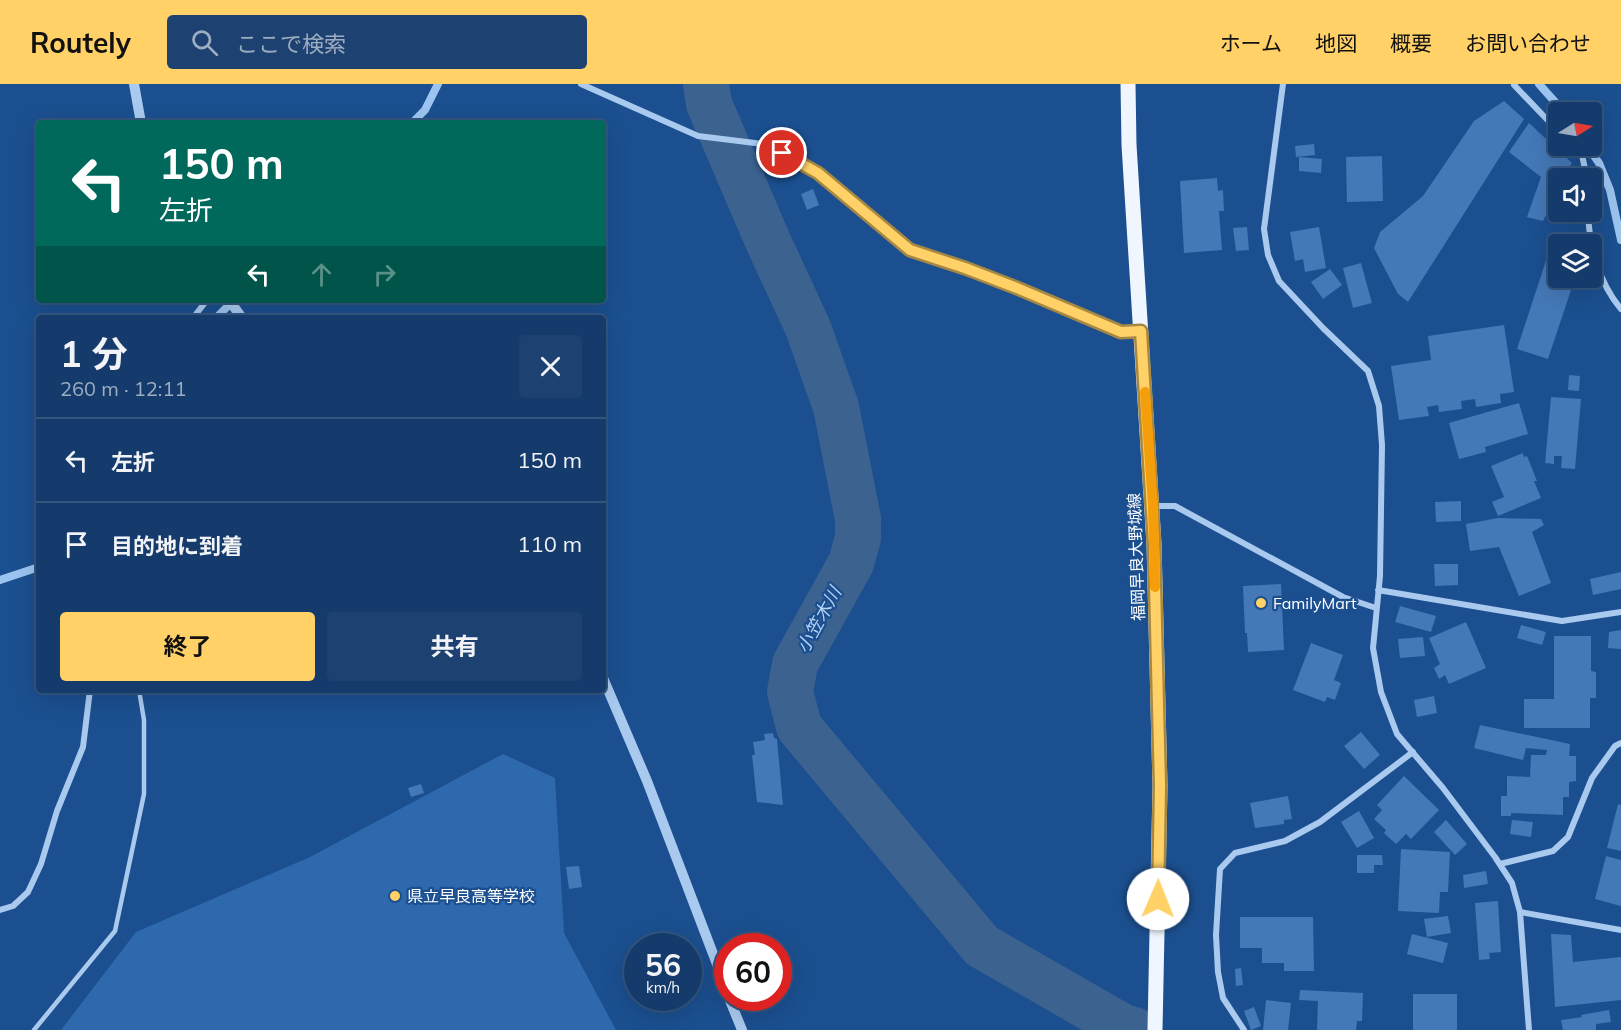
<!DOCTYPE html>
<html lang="ja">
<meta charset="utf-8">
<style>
:root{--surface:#143b6b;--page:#1d4271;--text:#f1f3f6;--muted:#9dadc1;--line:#33557e;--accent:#ffd166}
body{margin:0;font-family:Mulish,"Noto Sans JP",sans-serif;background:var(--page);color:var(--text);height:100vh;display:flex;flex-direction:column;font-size:22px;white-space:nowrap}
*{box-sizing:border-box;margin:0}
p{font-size:20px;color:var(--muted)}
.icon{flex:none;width:33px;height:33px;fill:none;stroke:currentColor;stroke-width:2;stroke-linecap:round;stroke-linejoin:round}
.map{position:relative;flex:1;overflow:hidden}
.sheet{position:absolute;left:36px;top:231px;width:570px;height:378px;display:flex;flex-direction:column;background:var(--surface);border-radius:6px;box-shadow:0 6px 24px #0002,0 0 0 2px var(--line)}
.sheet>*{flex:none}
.guide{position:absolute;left:36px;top:36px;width:570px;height:183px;border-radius:6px;box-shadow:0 6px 24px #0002,0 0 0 2px var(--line);background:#00695c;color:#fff;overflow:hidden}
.needle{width:39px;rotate:79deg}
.tools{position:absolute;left:1548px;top:18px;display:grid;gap:12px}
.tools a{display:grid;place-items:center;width:54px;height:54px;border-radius:6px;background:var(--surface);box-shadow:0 6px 24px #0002,0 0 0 2px var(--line);font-size:30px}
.speed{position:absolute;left:624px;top:849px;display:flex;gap:12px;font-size:30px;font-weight:700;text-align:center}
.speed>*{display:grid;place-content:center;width:78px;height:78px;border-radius:50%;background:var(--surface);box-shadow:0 6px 24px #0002,0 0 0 2px var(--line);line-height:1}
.speed small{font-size:15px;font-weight:400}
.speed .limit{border:9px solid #d22;background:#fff;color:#111}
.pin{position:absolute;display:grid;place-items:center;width:51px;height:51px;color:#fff;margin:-26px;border:3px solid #fff;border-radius:50%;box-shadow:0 2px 6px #0007}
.me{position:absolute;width:66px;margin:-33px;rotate:1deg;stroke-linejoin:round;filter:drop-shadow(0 0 4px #0008)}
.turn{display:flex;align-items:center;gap:21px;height:126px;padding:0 24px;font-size:27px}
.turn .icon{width:78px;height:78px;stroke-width:2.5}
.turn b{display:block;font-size:42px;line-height:51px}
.lanes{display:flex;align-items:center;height:57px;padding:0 24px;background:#0003;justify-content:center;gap:30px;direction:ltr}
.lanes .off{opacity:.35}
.round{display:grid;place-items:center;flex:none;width:63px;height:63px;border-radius:6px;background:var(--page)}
.headline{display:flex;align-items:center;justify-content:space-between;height:102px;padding:0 24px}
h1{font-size:36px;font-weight:700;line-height:45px}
.button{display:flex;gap:12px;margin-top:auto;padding:12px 24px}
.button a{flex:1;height:69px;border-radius:6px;background:var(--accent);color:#111;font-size:24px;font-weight:700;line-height:69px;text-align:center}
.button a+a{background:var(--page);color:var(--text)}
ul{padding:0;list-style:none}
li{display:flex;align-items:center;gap:18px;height:84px;padding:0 24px;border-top:2px solid var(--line)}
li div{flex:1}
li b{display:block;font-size:22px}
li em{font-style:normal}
header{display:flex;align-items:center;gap:36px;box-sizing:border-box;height:84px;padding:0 30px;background:var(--accent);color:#111}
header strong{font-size:28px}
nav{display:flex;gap:33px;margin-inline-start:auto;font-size:21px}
.search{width:420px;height:54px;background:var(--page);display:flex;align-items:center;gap:15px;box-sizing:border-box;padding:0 21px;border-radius:6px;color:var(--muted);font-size:22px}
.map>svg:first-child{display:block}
</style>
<header>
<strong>Routely</strong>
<div class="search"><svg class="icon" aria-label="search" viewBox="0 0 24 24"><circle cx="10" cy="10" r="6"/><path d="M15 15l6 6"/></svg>ここで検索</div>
<nav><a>ホーム</a><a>地図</a><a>概要</a><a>お問い合わせ</a></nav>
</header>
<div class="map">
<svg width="1621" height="946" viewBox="0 0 1621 946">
<rect width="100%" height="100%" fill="#1b4f8f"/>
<path fill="#2e69ad" d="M 503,670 L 555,694 L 564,849 L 616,946 L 61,946 L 136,848 L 310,773 Z"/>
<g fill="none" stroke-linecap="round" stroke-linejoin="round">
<path stroke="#9cc4f0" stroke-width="8" d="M 1539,0 L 1564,28
M 412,39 L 425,26 L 438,0
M 1587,62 L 1599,79 L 1610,106 L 1621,156
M 216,234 L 234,216
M 0,496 L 39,483"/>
<path stroke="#3c6290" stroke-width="46" d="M 706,0 L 709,20 L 767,155 L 808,244 L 836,323 L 858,435 L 858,454 L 851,479 L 795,580 L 790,608 L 799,643 L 982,862 L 1123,943 L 1134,946"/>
</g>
<path fill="#4478b7" d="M 1504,17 L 1524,35 L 1408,218 L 1398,210 L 1374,164 L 1380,148 L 1423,112 L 1474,37 Z
M 1529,39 L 1572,79 L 1564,94 L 1558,94 L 1558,106 L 1543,137 L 1527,133 L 1541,93 L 1509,68 Z
M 1314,60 L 1315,71 L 1296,73 L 1295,62 Z
M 1382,72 L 1383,117 L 1347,118 L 1346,73 Z
M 1299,73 L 1322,75 L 1321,89 L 1299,87 Z
M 1217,94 L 1218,107 L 1223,106 L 1224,127 L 1219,127 L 1222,166 L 1184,169 L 1180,97 Z
M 813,105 L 819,121 L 807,126 L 801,110 Z
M 1247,143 L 1249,166 L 1236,167 L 1233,144 Z
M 1319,143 L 1326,184 L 1305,188 L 1303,175 L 1295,177 L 1290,148 Z
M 1555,149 L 1590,160 L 1558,160 L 1558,194 L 1575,194 L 1548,275 L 1517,265 Z
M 1361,179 L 1372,219 L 1353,224 L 1343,184 Z
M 1330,185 L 1342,201 L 1323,215 L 1311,198 Z
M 1504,241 L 1514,308 L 1500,310 L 1501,319 L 1476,323 L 1475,315 L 1461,317 L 1462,325 L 1439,328 L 1438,321 L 1427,323 L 1429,332 L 1399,336 L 1391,282 L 1431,276 L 1428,252 Z
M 1569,291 L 1580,292 L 1579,307 L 1568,306 Z
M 1551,313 L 1581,315 L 1575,385 L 1561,384 L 1562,372 L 1554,372 L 1554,380 L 1545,379 Z
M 1519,319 L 1528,350 L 1485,363 L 1486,368 L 1459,375 L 1449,339 Z
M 1523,369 L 1524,373 L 1527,372 L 1537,397 L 1534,397 L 1541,414 L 1498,432 L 1492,418 L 1504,413 L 1491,382 Z
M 1461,417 L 1461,437 L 1436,438 L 1435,418 Z
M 1498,434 L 1541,435 L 1544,441 L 1532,448 L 1551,499 L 1519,512 L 1499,463 L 1470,467 L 1466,440 Z
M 1434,480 L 1458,480 L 1458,501 L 1435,502 Z
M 1621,488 L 1621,505 L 1593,511 L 1590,495 Z
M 1281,500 L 1284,566 L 1248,568 L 1247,549 L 1245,549 L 1243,502 Z
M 1400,522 L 1436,532 L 1431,548 L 1395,538 Z
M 1466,538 L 1486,584 L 1449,600 L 1445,591 L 1439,595 L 1434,584 L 1440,580 L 1429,554 Z
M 1521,541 L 1546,548 L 1542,561 L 1517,554 Z
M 1621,546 L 1621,565 L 1608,564 L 1609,548 Z
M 1554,552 L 1591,552 L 1591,587 L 1596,588 L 1596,614 L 1590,614 L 1590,644 L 1524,644 L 1524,615 L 1554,615 Z
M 1423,553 L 1425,572 L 1400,574 L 1398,555 Z
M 1311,559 L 1343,571 L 1334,596 L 1341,599 L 1335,616 L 1327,613 L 1325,618 L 1293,606 Z
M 1434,612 L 1437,629 L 1417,633 L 1414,616 Z
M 1480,641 L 1570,660 L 1569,672 L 1576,672 L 1576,697 L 1569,698 L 1569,713 L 1563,713 L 1563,731 L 1511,729 L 1511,732 L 1501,732 L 1501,712 L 1507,712 L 1507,692 L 1530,693 L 1531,671 L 1546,671 L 1547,666 L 1526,664 L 1523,676 L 1474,664 Z
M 1361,648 L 1380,671 L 1364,685 L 1344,662 Z
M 773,649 L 774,654 L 777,655 L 783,721 L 757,718 L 752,671 L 755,671 L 753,658 L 765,656 L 764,650 Z
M 1404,692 L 1439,726 L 1411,755 L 1406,750 L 1396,760 L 1384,749 L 1386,746 L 1374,735 L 1382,726 L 1377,721 Z
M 421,700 L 424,709 L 411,713 L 408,704 Z
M 1288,712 L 1292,735 L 1284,736 L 1284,740 L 1255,744 L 1250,719 Z
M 1618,720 L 1621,721 L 1621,767 L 1607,764 Z
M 1359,727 L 1374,754 L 1357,764 L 1341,738 Z
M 1446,736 L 1467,760 L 1455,771 L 1434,748 Z
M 1512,736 L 1533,738 L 1531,753 L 1510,750 Z
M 1401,765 L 1450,768 L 1448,808 L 1440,808 L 1439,829 L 1398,827 Z
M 1357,771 L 1382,771 L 1383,781 L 1374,781 L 1374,789 L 1357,789 Z
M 1606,772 L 1621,776 L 1621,822 L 1595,815 Z
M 579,782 L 582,803 L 569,805 L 566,783 Z
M 1486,787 L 1488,800 L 1464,804 L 1463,791 Z
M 1498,817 L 1501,868 L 1489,869 L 1490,875 L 1479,876 L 1475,819 Z
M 1448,832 L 1451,849 L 1427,853 L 1424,835 Z
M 1240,833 L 1313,833 L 1314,887 L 1284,887 L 1284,879 L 1262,879 L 1262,864 L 1240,864 Z
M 1412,850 L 1448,859 L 1443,879 L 1407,870 Z
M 1551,850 L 1571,851 L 1573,878 L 1621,873 L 1621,916 L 1555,923 Z
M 1241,884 L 1243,901 L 1236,902 L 1235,885 Z
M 1300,906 L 1363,909 L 1362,937 L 1357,937 L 1356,946 L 1317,946 L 1318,917 L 1299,916 Z
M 1413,910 L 1457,910 L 1457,946 L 1413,946 Z
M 1266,916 L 1291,919 L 1288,946 L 1263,946 Z
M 1254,923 L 1261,942 L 1251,946 L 1244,927 Z
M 1609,926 L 1611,938 L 1596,940 L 1596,946 L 1563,946 L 1561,936 L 1582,933 L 1581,931 Z"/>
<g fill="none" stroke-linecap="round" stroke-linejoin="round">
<path stroke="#a9c9ee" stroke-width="4.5" d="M 34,946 L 115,847 L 144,710 L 144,636 L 139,606"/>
<path stroke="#a9c9ee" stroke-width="6" d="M 581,0 L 698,52 L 763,60 L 818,89 L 910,166 L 965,184 L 1018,204 L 1121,248 L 1140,247
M 1283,0 L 1264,145 L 1268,171 L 1279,197 L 1323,244 L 1368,287 L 1379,322 L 1382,361 L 1380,492 L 1373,564 L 1381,608 L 1397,650 L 1443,704 L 1495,773 L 1512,799 L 1520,828 L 1529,946
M 1515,0 L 1514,1 L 1558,47
M 1573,62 L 1582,71 L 1587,94
M 1588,128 C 1589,162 1599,199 1621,225
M 193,234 L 207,216
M 1153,422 L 1175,422 L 1343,513 L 1376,524
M 1378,506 L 1562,537 L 1621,528
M 1500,780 L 1553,767 L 1568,753 L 1592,694 L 1615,662 L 1621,659
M 0,826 L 13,822 L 28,808 L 41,780 L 57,727 L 83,663 L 90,606
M 1520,828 L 1621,846
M 1244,946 L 1223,914 L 1218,888 L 1216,851 L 1220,785 L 1235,769 L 1285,757 L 1320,738 L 1413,668"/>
<path stroke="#a9c9ee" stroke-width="10" d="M 134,0 L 141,39
M 229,216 L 242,234
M 603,594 L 647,697 L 728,909
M 729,914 L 742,946"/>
<path stroke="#f0f6ff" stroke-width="15" d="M 1128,0 L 1129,61 L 1154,460 L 1160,702 L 1155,946"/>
</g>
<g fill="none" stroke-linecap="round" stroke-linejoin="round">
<g stroke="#a68842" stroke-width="15">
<path id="route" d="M 782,69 L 818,89 L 910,166 L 965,184 L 1017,204 L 1121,248 L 1141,247 L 1154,460 L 1160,702 L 1158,815"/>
</g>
<use href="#route" stroke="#ffd166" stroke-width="10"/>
<path stroke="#f59e0b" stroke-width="10" d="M 1145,308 L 1153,422 L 1155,503"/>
</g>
<g fill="#ffd166" stroke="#1b4f8f" stroke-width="2">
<circle cx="1261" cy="519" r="6"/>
<circle cx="395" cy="812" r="6"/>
</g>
<g text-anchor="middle" stroke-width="4.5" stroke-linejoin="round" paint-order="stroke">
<g font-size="16" fill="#fff" stroke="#1b4f8f">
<text transform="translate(1136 473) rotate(-92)" y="6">福岡早良大野城線</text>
</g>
<g font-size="16" fill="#fff" stroke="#1b4f8f" text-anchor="start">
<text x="1273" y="525">FamilyMart</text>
<text x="407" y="818">県立早良高等学校</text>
</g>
<g font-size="18" font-style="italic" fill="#b5d3f5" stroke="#1b4f8f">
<text transform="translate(819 536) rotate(-61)" y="6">小笠木川</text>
</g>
</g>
</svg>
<div class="tools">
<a><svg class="needle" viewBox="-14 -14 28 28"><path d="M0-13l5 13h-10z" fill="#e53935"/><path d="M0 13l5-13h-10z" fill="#9dadc1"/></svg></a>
<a><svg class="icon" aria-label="sound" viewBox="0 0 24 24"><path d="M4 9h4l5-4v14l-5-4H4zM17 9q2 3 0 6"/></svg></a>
<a><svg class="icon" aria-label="layers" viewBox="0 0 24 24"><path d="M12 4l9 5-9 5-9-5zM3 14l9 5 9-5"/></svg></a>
</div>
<div class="speed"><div>56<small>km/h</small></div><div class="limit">60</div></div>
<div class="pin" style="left:782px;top:69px;background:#d93025"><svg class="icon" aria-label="arrive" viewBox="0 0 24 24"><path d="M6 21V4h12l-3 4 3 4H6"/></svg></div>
<svg class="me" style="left:1158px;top:815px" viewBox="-20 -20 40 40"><circle r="19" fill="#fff"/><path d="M0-13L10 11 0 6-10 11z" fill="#ffd166"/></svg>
<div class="guide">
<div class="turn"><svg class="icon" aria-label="left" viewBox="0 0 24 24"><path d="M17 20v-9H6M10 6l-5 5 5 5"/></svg><div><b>150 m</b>左折</div></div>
<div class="lanes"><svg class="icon" aria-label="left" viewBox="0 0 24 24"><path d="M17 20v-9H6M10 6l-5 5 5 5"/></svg><svg class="icon off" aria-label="ahead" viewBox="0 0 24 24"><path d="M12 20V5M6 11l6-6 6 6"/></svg><svg class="icon off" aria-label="right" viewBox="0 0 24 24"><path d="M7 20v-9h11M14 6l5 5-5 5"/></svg></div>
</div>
<section class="sheet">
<div class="headline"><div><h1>1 分</h1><p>260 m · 12:11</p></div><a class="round"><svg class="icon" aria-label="close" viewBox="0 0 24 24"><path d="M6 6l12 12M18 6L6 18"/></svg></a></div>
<ul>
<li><svg class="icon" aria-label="left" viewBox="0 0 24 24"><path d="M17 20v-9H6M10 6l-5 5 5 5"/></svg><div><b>左折</b></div><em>150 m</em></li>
<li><svg class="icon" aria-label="arrive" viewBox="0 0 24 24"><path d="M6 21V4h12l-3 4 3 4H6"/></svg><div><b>目的地に到着</b></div><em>110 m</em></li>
</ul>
<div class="button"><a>終了</a><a>共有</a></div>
</section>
</div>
